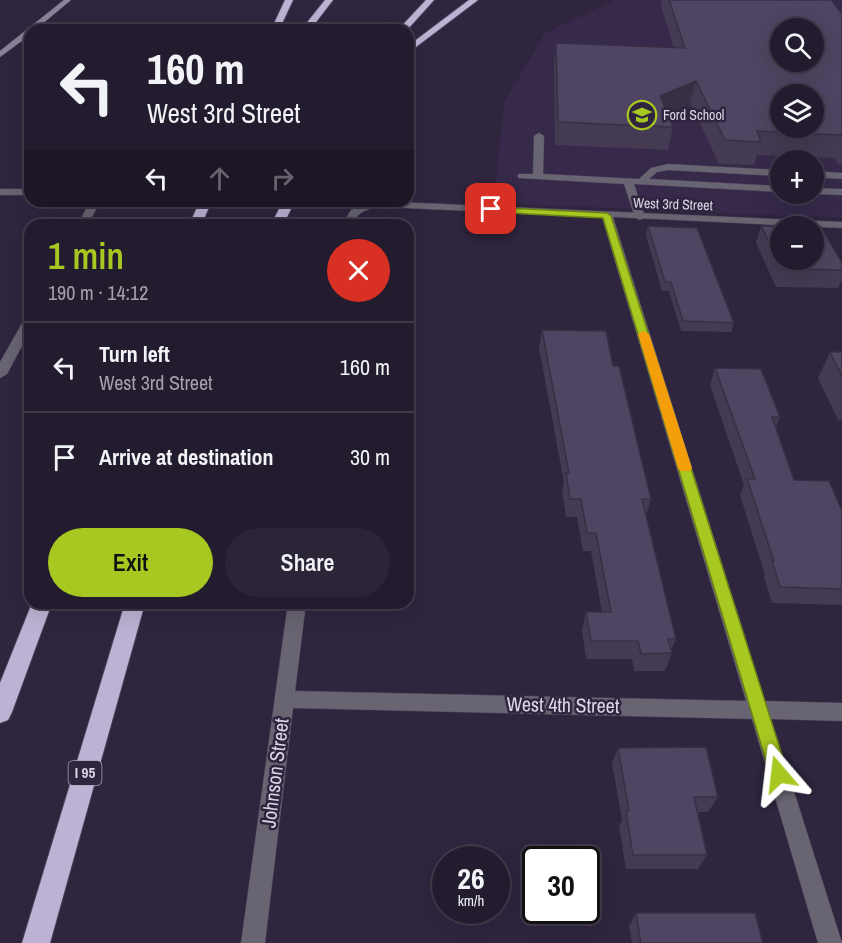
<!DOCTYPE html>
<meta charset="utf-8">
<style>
:root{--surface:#231c2f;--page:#2b2537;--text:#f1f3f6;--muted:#a3a1aa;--line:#403a4b;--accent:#a6c820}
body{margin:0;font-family:"Archivo Narrow",sans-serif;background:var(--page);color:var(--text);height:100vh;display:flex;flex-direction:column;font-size:22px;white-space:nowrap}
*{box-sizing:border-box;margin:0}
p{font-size:20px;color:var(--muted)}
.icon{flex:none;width:33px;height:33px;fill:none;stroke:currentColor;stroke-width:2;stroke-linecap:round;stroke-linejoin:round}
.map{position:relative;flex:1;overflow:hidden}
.side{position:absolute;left:24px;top:219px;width:390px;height:390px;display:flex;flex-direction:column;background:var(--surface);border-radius:18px;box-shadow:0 6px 24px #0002,0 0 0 2px var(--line)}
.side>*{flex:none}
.top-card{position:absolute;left:24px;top:24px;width:390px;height:183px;border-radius:18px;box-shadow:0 6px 24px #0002,0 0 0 2px var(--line);background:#231c2f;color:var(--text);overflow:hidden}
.tools{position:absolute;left:770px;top:18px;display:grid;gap:12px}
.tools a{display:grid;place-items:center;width:54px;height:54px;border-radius:50%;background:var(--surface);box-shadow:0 6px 24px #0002,0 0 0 2px var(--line);font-size:30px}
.speed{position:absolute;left:432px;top:846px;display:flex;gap:12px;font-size:30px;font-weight:700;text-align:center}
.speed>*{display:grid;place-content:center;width:78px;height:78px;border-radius:50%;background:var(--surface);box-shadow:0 6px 24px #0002,0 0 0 2px var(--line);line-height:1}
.speed small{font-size:15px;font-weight:400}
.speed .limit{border:3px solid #111;border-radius:9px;background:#fff;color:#111}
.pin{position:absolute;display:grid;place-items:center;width:51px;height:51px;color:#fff;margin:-26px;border-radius:12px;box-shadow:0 3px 9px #0006}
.me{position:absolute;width:66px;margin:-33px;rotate:343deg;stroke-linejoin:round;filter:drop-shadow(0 0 4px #0008)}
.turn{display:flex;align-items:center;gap:21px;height:126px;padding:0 24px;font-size:27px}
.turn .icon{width:78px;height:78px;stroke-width:2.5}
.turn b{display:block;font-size:42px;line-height:51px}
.lanes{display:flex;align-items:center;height:57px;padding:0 24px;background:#0003;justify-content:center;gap:30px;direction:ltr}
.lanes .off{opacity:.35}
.round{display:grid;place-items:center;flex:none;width:63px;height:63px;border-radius:32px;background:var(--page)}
.summary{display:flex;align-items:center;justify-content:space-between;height:102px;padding:0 24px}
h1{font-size:36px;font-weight:600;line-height:45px;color:var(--accent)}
.primary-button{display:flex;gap:12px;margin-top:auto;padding:12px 24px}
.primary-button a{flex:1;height:69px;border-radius:36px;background:var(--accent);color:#111;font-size:24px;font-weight:600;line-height:69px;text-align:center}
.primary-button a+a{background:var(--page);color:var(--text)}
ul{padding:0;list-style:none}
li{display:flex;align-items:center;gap:18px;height:90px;padding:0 24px;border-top:2px solid var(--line)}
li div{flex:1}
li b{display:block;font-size:22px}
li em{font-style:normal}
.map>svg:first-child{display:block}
</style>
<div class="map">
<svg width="842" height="943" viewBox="0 0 842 943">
<rect width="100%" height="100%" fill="#2f253f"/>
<path fill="#36294a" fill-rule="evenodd" d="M 614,0 L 842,0 L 842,218 L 494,203 L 504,103 L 544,34 ZM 780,28 L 813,28 L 813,62 L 780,62 ZM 780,94 L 813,94 L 813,128 L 780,128 ZM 780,160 L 813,160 L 813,194 L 780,194 Z"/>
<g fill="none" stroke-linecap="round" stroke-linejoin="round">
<g stroke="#4b415a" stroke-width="1">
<path id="lane" d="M 539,133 L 544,136 L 543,174 L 639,179 L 651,168 L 668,164 L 780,170 L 780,176 L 668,170 L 657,172 L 649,179 L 780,186 L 780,192 L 634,184 L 645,217 L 640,220 L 635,217 L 624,184 L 518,178 L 518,174 L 533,174 L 534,136 Z
M 813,171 L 842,173 L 842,179 L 813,177 Z
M 813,188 L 842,189 L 842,195 L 811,194 L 813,194 Z"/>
</g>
<g stroke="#4b415a" stroke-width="1">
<path id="street" d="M 0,189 L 30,189 L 30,195 L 0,195 Z
M 90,201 L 100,201 L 88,225 L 78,225 Z
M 375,201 L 842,222 L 842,228 L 613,217 L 765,701 L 842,703 L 842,721 L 771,719 L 842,943 L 818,943 L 752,719 L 293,708 L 265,943 L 241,943 L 288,603 L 306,603 L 295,691 L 746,701 L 602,217 L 383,207 C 368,208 358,211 352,225 L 342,225 L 351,210 Z
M 30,316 L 30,331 L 7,374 L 0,378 L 0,362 L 24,320 Z"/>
</g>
<g stroke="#4b415a" stroke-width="1">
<path id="secondary" d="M 64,0 L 71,0 L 35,30 L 30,30 L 30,35 L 0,57 L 0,51 Z"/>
</g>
<g stroke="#4b415a" stroke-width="2">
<path id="highway" d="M 285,0 L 293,0 L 279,30 L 271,30 Z
M 325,0 L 333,0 L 310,30 L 301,30 Z
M 426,0 L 434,0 L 407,30 L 398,30 Z
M 469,0 L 478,0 L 408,53 L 408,46 Z
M 200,201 L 212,201 L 201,225 L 189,225 Z
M 283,201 L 295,201 L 283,225 L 271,225 Z
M 32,603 L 52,603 L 12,712 L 8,720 L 0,723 L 0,683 Z
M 125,603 L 145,603 L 50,943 L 22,943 Z"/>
</g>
<use href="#lane" fill="#686471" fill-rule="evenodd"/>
<use href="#street" fill="#686471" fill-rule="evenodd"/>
<use href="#secondary" fill="#8b8399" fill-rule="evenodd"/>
<use href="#highway" fill="#beb2d4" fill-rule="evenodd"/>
</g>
<path fill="#443a53" d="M 662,0 L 831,0 L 842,14 L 842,164 L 838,164 L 835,158 L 757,155 L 754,165 L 719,164 L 690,103 L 667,113 L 673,127 L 668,150 L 555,145 L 554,64 L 556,43 L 674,48 L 661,6 Z
M 648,226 L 734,323 L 731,332 L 681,331 L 669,291 L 662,291 L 646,235 Z
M 761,226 L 842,263 L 842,280 L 838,288 L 776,287 L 756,243 Z
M 542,330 L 613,366 L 651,499 L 646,516 L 676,639 L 671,650 L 672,653 L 665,671 L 634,671 L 632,659 L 586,659 L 582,630 L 586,612 L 602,612 L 591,551 L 583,551 L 577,517 L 566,517 L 562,491 L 564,482 L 539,348 Z
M 830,352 L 842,352 L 842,420 L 838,420 L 818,378 Z
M 715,368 L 780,417 L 776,426 L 794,480 L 842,511 L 842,605 L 772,603 L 764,577 L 765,575 L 740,495 L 744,485 L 710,385 Z
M 618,748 L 718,797 L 708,812 L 698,812 L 707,855 L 698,869 L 626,869 L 619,826 L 622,820 L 612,763 Z
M 636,913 L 763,943 L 632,943 L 629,926 Z"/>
<path fill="#373044" d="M 696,81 L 690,103 L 655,118 L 660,96 Z"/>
<path fill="#4f4461" stroke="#373044" stroke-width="1.5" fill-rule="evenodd" d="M 669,0 L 831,0 L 842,14 L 842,135 L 757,131 L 761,142 L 725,140 L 696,81 L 660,96 L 673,127 L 558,122 L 556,43 L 685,48 ZM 780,28 L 813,28 L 813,62 L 780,62 ZM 780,94 L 813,94 L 813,128 L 780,128 Z
M 648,226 L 697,228 L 734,323 L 683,321 L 671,282 L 665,282 Z
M 761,226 L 799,226 L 780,226 L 780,260 L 813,260 L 813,227 L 821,227 L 842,263 L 842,270 L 783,269 Z
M 542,330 L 606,331 L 613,366 L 619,366 L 651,499 L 642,499 L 676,639 L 668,639 L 672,653 L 641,654 L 638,641 L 591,641 L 586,612 L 611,612 L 596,533 L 587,533 L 581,499 L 570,499 L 566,473 L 569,473 Z
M 830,352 L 842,352 L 842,376 Z
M 715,368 L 761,369 L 780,417 L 772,417 L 794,480 L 829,481 L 842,511 L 842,589 L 780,587 L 772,561 L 774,561 L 747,479 L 755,479 Z
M 706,747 L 718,797 L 694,797 L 707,855 L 633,855 L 626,811 L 629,811 L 618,748 Z
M 636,913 L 755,913 L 763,943 L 641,943 Z"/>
<path fill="#a6c820" stroke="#6c8215" stroke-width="1.5" d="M 487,207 L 607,213 L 611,216 L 788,774 L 785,780 L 779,783 L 772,780 L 770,774 L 603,218 L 491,212 L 487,211 Z"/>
<path fill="#f59e0b" d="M 643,331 L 649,334 L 692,468 L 690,471 L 680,471 L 678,468 L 638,334 Z"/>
<defs>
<g id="school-ring" transform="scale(1.5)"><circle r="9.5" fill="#2f253f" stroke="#a6c820" stroke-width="1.5"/><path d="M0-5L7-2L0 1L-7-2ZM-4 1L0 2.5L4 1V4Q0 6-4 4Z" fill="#a6c820"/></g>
</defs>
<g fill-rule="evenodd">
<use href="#school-ring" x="642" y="115"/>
</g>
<g text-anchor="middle" stroke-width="5" stroke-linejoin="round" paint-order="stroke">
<g font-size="14" fill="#dcd6e7" stroke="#2f253f" text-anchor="start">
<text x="663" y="120">Ford School</text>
</g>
<g font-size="14" fill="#dcd6e7" stroke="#2f253f">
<text transform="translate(673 204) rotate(2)" y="5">West 3rd Street</text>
</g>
<rect fill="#2f253f" stroke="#a8a1b5" stroke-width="1.5" x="68.5" y="761" width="33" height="24" rx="4.5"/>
<g font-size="15" font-weight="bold" fill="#dcd6e7">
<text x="85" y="778">I 95</text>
</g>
<g font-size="20" fill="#dcd6e7" stroke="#2f253f">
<text transform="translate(563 705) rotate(1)" y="7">West 4th Street</text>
<text transform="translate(275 773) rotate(-83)" y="7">Johnson Street</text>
</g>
</g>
</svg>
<div class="tools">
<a><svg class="icon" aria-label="search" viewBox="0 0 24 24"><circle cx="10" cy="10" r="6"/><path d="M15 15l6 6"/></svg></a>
<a><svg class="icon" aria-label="layers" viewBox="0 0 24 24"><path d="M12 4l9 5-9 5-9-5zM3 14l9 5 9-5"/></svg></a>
<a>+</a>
<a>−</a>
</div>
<div class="speed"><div>26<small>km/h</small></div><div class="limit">30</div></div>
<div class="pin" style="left:491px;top:209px;background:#d93025"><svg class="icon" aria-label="arrive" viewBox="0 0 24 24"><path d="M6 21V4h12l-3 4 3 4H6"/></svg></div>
<svg class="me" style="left:779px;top:774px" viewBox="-20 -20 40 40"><path d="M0-17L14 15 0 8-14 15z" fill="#a6c820" stroke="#fff" stroke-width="4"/></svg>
<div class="top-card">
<div class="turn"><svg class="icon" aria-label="left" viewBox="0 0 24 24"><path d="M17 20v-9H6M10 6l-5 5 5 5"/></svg><div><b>160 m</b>West 3rd Street</div></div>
<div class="lanes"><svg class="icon" aria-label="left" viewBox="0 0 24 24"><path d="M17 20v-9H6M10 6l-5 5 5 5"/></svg><svg class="icon off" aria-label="ahead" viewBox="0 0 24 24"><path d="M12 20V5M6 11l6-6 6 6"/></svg><svg class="icon off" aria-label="right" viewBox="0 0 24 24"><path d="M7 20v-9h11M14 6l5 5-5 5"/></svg></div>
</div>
<section class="side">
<div class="summary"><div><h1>1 min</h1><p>190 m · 14:12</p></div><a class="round" style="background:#d93025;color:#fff"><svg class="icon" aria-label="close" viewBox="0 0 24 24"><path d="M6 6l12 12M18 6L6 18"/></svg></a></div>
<ul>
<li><svg class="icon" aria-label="left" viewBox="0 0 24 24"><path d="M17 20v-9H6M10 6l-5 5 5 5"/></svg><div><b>Turn left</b><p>West 3rd Street</p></div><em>160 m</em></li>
<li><svg class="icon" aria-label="arrive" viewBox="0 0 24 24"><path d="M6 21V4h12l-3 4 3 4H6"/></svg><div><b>Arrive at destination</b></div><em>30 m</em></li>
</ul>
<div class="primary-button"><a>Exit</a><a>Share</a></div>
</section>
</div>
